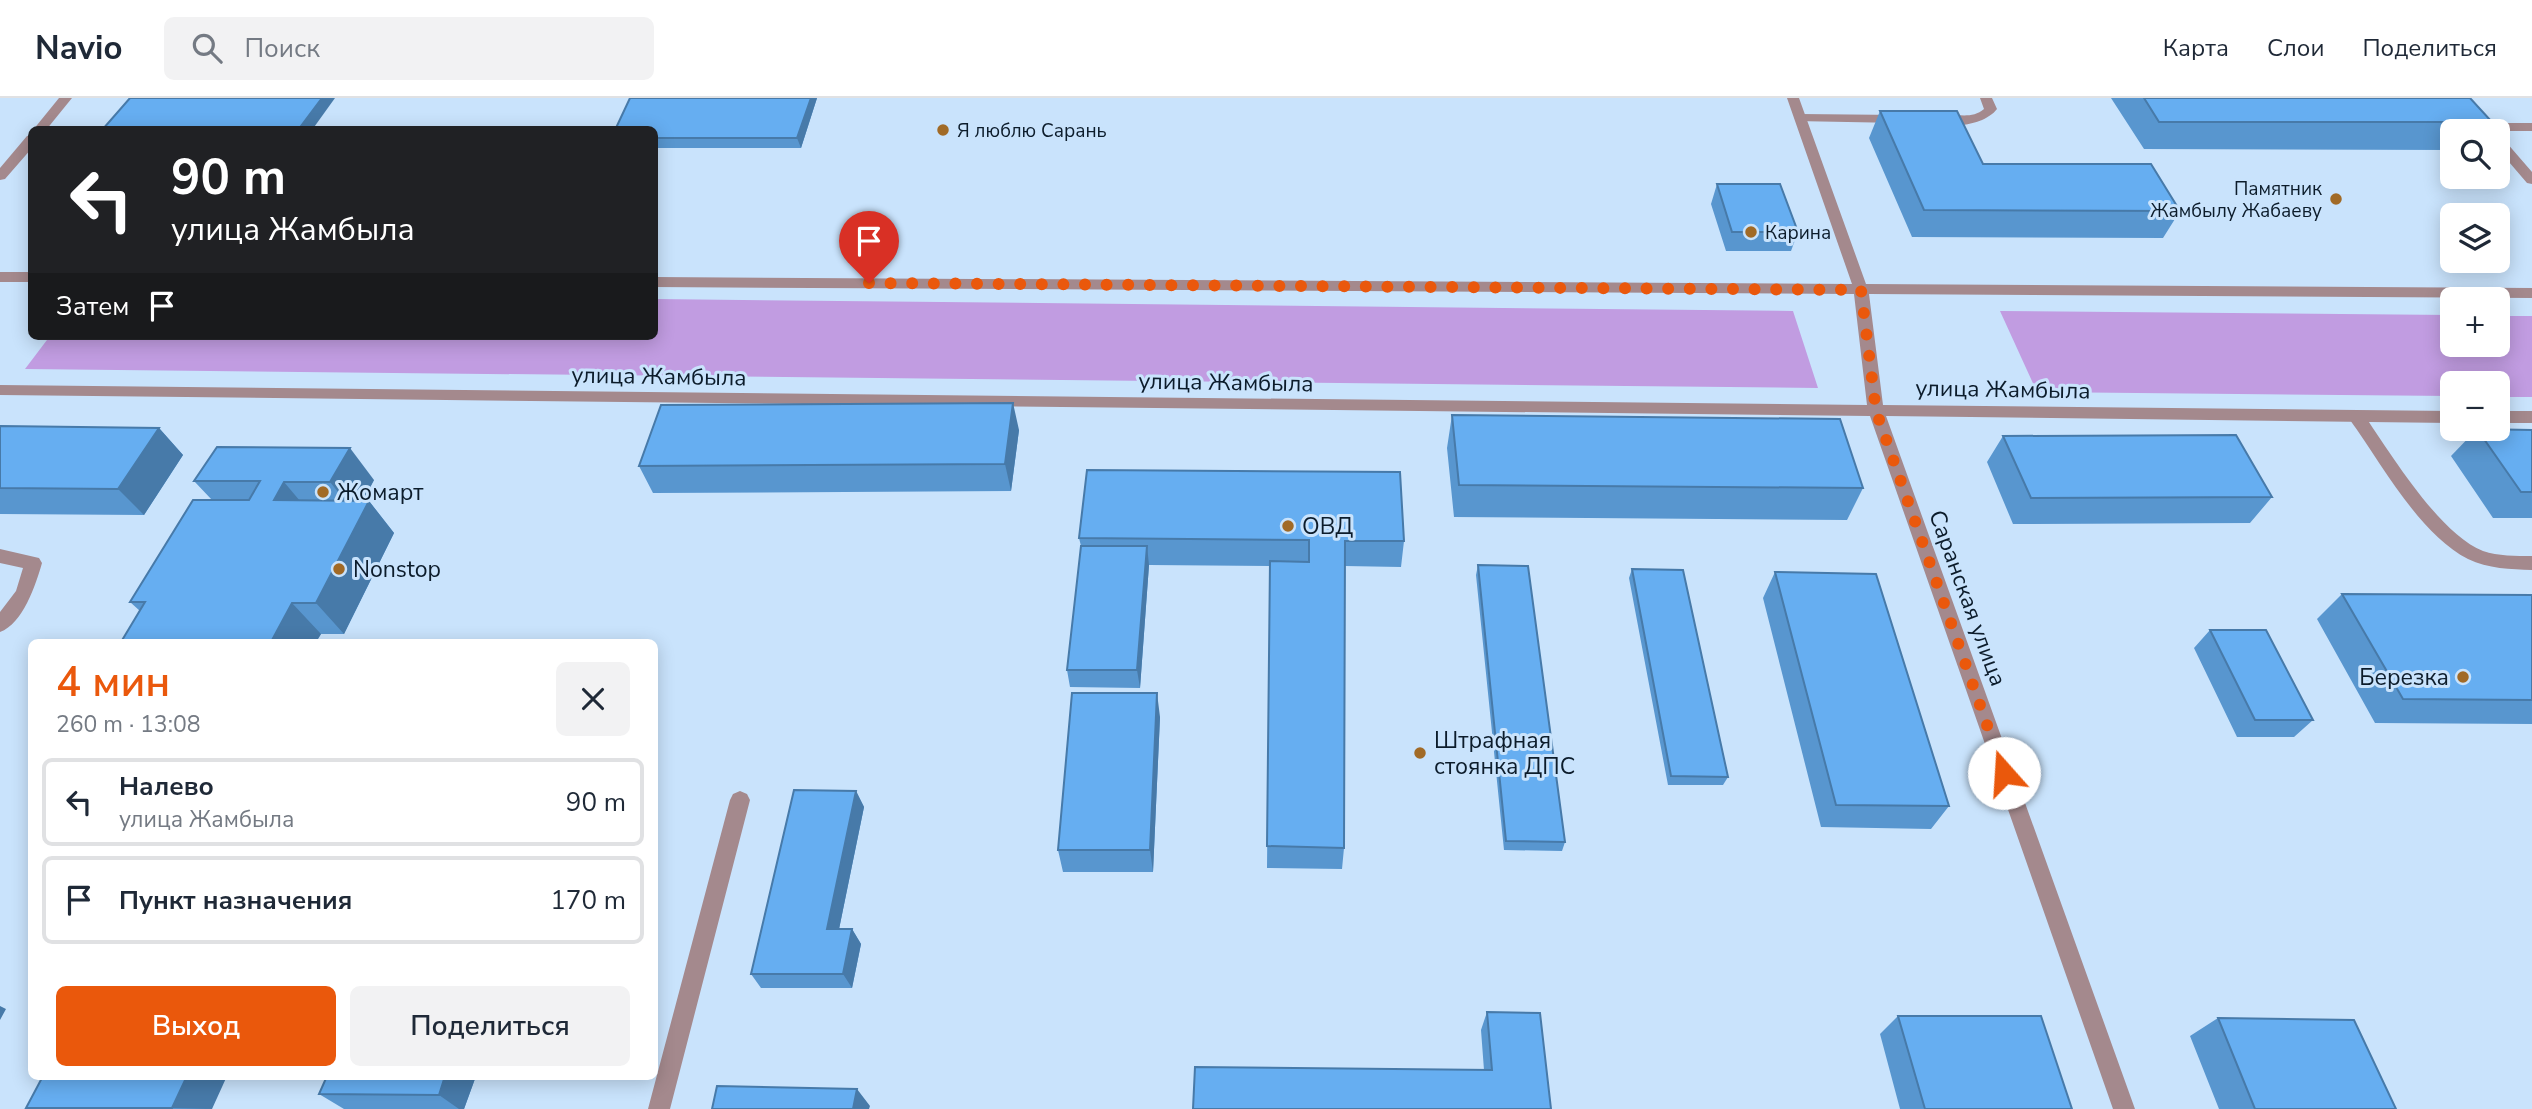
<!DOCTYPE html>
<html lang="ru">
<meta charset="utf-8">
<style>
:root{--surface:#fff;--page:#f2f2f3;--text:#1f2937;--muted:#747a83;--line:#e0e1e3;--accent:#ea580c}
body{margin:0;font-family:"Nunito Sans",sans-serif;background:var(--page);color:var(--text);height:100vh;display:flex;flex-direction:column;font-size:26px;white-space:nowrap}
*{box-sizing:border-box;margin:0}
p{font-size:23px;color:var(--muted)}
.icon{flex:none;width:38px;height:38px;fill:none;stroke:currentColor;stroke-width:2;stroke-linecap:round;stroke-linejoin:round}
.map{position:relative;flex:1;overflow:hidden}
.panel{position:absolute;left:28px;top:541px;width:630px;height:441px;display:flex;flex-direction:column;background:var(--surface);border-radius:10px;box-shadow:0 4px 18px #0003}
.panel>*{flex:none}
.top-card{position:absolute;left:28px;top:28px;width:630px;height:214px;border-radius:10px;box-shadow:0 4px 18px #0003;background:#202124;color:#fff;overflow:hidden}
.controls{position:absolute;left:2440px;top:21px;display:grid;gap:14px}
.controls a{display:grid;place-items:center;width:70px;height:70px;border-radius:10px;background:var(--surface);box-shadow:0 4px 18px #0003;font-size:35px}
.pin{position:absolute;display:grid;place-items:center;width:60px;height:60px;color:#fff;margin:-72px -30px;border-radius:50% 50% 50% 0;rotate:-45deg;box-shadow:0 0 7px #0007}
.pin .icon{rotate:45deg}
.me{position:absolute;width:77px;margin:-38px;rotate:341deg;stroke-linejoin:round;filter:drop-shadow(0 0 5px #0008)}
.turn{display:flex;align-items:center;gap:24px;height:147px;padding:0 28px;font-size:32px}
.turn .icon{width:91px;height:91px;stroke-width:2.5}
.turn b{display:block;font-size:49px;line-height:60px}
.then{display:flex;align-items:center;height:66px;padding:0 28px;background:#0003;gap:14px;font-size:26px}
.round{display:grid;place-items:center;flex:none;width:74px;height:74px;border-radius:10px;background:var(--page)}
.head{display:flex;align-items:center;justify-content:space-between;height:119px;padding:0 28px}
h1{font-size:42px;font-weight:600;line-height:52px;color:var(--accent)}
.action{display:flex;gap:14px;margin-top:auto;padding:14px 28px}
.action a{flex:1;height:80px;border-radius:10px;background:var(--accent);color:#fff;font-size:28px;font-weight:600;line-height:80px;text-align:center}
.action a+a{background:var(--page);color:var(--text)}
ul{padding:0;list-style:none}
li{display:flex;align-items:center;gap:21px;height:88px;margin:0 14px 10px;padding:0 14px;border:4px solid var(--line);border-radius:10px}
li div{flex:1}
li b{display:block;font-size:26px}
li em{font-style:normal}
header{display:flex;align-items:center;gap:42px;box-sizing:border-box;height:98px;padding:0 35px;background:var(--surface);border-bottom:2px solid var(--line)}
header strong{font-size:33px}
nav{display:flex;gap:38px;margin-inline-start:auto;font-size:24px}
.search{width:490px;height:63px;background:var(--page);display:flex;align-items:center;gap:18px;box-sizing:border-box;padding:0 24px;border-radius:10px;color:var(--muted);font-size:26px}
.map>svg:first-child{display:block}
</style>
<header>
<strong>Navio</strong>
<div class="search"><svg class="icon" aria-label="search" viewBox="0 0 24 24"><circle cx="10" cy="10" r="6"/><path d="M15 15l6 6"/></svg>Поиск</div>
<nav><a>Карта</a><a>Слои</a><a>Поделиться</a></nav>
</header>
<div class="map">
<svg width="2532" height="1011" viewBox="0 0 2532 1011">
<rect width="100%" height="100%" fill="#c9e3fc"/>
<path fill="#c19ce1" d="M 655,201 L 1793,213 L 1818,290 L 25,271 L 50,238 L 654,238 Z
M 2000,213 L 2452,217 L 2452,247 L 2497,247 L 2497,218 L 2532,218 L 2532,299 L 2497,299 L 2497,285 L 2452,285 L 2452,298 L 2037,294 Z"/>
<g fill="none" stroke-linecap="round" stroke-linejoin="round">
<path fill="#a4898d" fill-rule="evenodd" d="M 1980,0 L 1992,0 L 1997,11 C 1985,27 1948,33 1932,21 C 1946,10 1968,25 1984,11 Z
M 1800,16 L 1900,17 L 1906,21 L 1900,25 L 1795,23 L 1795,17 Z
M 2532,25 L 2532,33 L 2509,33 L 2505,36 L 2506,44 L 2532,74 L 2532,86 L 2527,85 L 2497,50 L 2497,33 L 2493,33 L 2506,25 Z
M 2356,312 L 2362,314 C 2390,354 2438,435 2483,453 C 2498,458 2516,458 2532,458 L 2532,472 C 2511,471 2488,471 2468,461 C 2419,436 2382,366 2350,322 L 2348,318 Z
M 0,451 L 39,460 L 42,465 C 36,486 23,526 0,534 L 0,514 L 16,493 L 23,470 L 0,465 Z"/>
<path fill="#a4898d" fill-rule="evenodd" d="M 59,0 L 72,0 L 46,32 L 33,32 Z
M 1787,0 L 1799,0 L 1866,186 L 2532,190 L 2532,200 L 1869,196 L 1883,307 L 2452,313 L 2452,325 L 1886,318 L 2135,1011 L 2113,1011 L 1870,318 L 0,297 L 0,287 L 1867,307 L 1854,196 L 654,189 L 654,179 L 1852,186 Z
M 32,37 L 32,50 L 5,81 L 0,82 L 0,70 L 27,38 Z
M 0,174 L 32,174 L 32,184 L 0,184 Z
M 2497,313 L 2532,313 L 2532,325 L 2497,325 Z
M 740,693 L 747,696 L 750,702 L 670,1011 L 648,1011 L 730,702 L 733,696 Z"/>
</g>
<path fill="#5896cf" d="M 630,0 L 817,0 L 801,50 L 654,50 L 654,32 Z
M 2111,0 L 2470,0 L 2492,24 L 2485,33 L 2452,33 L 2452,52 L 2144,51 Z
M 1880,13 L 1983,66 L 2180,113 L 2163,140 L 1912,139 L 1869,40 Z
M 1717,86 L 1798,134 L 1791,153 L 1726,153 L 1711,106 Z
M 1452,317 L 1863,390 L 1847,422 L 1454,419 L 1447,350 Z
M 0,328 L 159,330 L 183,357 L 144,417 L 0,416 Z
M 2477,331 L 2532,332 L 2532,420 L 2493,420 L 2451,358 Z
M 1019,332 L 1011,393 L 653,395 L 639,368 Z
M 2003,338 L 2272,399 L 2250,425 L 2013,426 L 1987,364 Z
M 374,382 L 363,403 L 369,403 L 394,435 L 344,536 L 321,536 L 316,544 L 121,544 L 140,513 L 130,504 L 212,402 L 194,383 Z
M 1079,440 L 1404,443 L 1401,469 L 1345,468 L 1344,750 L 1342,771 L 1267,770 L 1270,468 L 1149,467 L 1140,590 L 1070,589 L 1067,572 L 1081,448 Z
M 1478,467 L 1565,744 L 1562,753 L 1504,752 L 1476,477 Z
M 1632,471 L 1728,679 L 1723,687 L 1668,687 L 1629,480 Z
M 1775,474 L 1949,708 L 1931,731 L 1821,729 L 1763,500 Z
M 2342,496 L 2532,497 L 2532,626 L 2375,625 L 2317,521 Z
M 2210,532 L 2313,622 L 2294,639 L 2237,639 L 2194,550 Z
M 1160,619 L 1153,774 L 1063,774 L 1058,752 Z
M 856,693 L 864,709 L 839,831 L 852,831 L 861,846 L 852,890 L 761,890 L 751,876 Z
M 1487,914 L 1551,1011 L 1484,972 L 1481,932 Z
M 1898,918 L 2072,1011 L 1900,1011 L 1880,936 Z
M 2218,920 L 2396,1011 L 2219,1011 L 2190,938 Z
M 43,978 L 212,1011 L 29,1011 L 26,1010 Z
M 327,978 L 476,978 L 464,1011 L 344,1011 L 319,996 Z"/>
<path fill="#477aa9" d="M 322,0 L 335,0 L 312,32 L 298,32 Z
M 811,0 L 817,0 L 801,50 L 797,40 Z
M 1013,305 L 1019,332 L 1011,393 L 1005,366 Z
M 159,330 L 183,357 L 144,417 L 118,391 Z
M 350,350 L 374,382 L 356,416 L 330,384 Z
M 284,384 L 311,416 L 274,402 Z
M 369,403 L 394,435 L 344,536 L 316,505 Z
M 1147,448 L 1149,467 L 1140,590 L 1137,572 Z
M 292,505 L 321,536 L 316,544 L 271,544 Z
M 1157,595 L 1160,619 L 1153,774 L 1150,752 Z
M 856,693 L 864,709 L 836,846 L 827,831 Z
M 852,831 L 861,846 L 852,890 L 843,876 Z
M 0,908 L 6,911 L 0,922 Z
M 187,978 L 227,978 L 212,1011 L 172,1010 Z
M 445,978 L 476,978 L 464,1011 L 459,1011 L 439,997 Z
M 857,991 L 870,1008 L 869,1011 L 853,1011 Z"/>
<path fill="#66aef1" stroke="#477aa9" stroke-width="2" d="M 130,0 L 322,0 L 298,32 L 102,32 Z
M 630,0 L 811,0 L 797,40 L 654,40 L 654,32 L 615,32 Z
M 2144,0 L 2470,0 L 2492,24 L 2159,24 Z
M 1880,13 L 1957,13 L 1983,66 L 2151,66 L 2180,113 L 1924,112 Z
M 1717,86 L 1780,86 L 1798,134 L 1732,134 Z
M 1013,305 L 1005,366 L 639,368 L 661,307 Z
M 1452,317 L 1840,321 L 1863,390 L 1459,387 Z
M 0,328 L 159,330 L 118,391 L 0,390 Z
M 2477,331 L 2532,332 L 2532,394 L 2521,394 Z
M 2236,337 L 2272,399 L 2031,400 L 2003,338 Z
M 217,349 L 350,350 L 330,384 L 284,384 L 274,402 L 369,403 L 316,505 L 292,505 L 271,544 L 121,544 L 145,504 L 130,504 L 193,402 L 249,402 L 260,383 L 194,383 Z
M 1087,372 L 1400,374 L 1404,443 L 1345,443 L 1344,750 L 1267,748 L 1270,463 L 1309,464 L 1309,442 L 1079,440 Z
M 1081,448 L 1147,448 L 1137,572 L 1067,572 Z
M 1478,467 L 1528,468 L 1565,744 L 1506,743 Z
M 1632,471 L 1683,472 L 1728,679 L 1671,678 Z
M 1775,474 L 1876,476 L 1949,708 L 1836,707 Z
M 2342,496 L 2532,497 L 2532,602 L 2403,601 Z
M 2210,532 L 2266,532 L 2313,622 L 2255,622 Z
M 1072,595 L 1157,595 L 1150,752 L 1058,752 Z
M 794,692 L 856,693 L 827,831 L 852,831 L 843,876 L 751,876 Z
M 1487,914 L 1540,915 L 1551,1011 L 1193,1011 L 1195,969 L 1492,972 Z
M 1898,918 L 2041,918 L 2072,1011 L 1925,1011 Z
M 2218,920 L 2354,922 L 2396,1011 L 2255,1011 Z
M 43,978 L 187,978 L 172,1010 L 26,1010 Z
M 327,978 L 445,978 L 439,997 L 319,996 Z
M 717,988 L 857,991 L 853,1011 L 712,1011 Z"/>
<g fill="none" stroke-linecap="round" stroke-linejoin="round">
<path stroke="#ea580c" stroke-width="12" stroke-dasharray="0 21.6" d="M 869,185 L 1861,192 L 1876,313 L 2004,675"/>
</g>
<g fill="#a16a26" stroke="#c9e3fc" stroke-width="2.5">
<circle cx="943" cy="32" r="7"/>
<circle cx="2336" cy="101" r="7"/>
<circle cx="1751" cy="134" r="7"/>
<circle cx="323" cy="394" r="7"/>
<circle cx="1288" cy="428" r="7"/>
<circle cx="339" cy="471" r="7"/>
<circle cx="2463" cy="579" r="7"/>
<circle cx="1420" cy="655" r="7"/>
</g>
<g text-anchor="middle" stroke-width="6" stroke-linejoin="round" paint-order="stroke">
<g font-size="19" fill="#0c1c2b" stroke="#c9e3fc" text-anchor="start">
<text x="957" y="39">Я люблю Сарань</text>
<text x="2322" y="97" text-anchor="end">Памятник<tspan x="2322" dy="22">Жамбылу Жабаеву</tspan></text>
<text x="1765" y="141">Карина</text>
</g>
<g font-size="23" fill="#0c1c2b" stroke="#c9e3fc">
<text transform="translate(659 278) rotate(1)" y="8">улица Жамбыла</text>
<text transform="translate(1226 284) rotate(1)" y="8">улица Жамбыла</text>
<text transform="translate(2003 291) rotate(1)" y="8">улица Жамбыла</text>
<text transform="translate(1968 500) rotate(70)" y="8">Саранская улица</text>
</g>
<g font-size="23" fill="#0c1c2b" stroke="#c9e3fc" text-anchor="start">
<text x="337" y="402">Жомарт</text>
<text x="1302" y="436">ОВД</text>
<text x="353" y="479">Nonstop</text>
<text x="2449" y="587" text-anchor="end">Березка</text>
<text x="1434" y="650">Штрафная<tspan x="1434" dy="26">стоянка ДПС</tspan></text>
</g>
</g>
</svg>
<div class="controls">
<a><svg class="icon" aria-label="search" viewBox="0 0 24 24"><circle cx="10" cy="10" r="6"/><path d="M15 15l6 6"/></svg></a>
<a><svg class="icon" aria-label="layers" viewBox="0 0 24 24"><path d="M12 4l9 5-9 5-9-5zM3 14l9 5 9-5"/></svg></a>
<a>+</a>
<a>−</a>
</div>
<div class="pin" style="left:869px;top:185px;background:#d93025"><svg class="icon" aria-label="arrive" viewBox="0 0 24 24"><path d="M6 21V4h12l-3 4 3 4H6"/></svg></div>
<svg class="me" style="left:2004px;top:675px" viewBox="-20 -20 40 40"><circle r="19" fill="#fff"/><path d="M0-13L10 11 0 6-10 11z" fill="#ea580c"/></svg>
<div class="top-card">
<div class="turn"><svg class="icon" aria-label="left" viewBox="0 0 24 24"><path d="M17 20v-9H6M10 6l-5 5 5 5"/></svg><div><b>90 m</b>улица Жамбыла</div></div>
<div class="then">Затем<svg class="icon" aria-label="arrive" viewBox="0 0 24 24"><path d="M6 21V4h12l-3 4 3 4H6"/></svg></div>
</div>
<section class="panel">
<div class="head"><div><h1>4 мин</h1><p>260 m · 13:08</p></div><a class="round"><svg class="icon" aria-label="close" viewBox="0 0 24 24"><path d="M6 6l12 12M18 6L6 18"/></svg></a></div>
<ul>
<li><svg class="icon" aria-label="left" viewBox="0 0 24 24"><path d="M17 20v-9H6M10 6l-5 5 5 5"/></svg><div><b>Налево</b><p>улица Жамбыла</p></div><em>90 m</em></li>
<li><svg class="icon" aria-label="arrive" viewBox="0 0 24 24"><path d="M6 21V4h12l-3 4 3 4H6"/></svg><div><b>Пункт назначения</b></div><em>170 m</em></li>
</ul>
<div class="action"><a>Выход</a><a>Поделиться</a></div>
</section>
</div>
